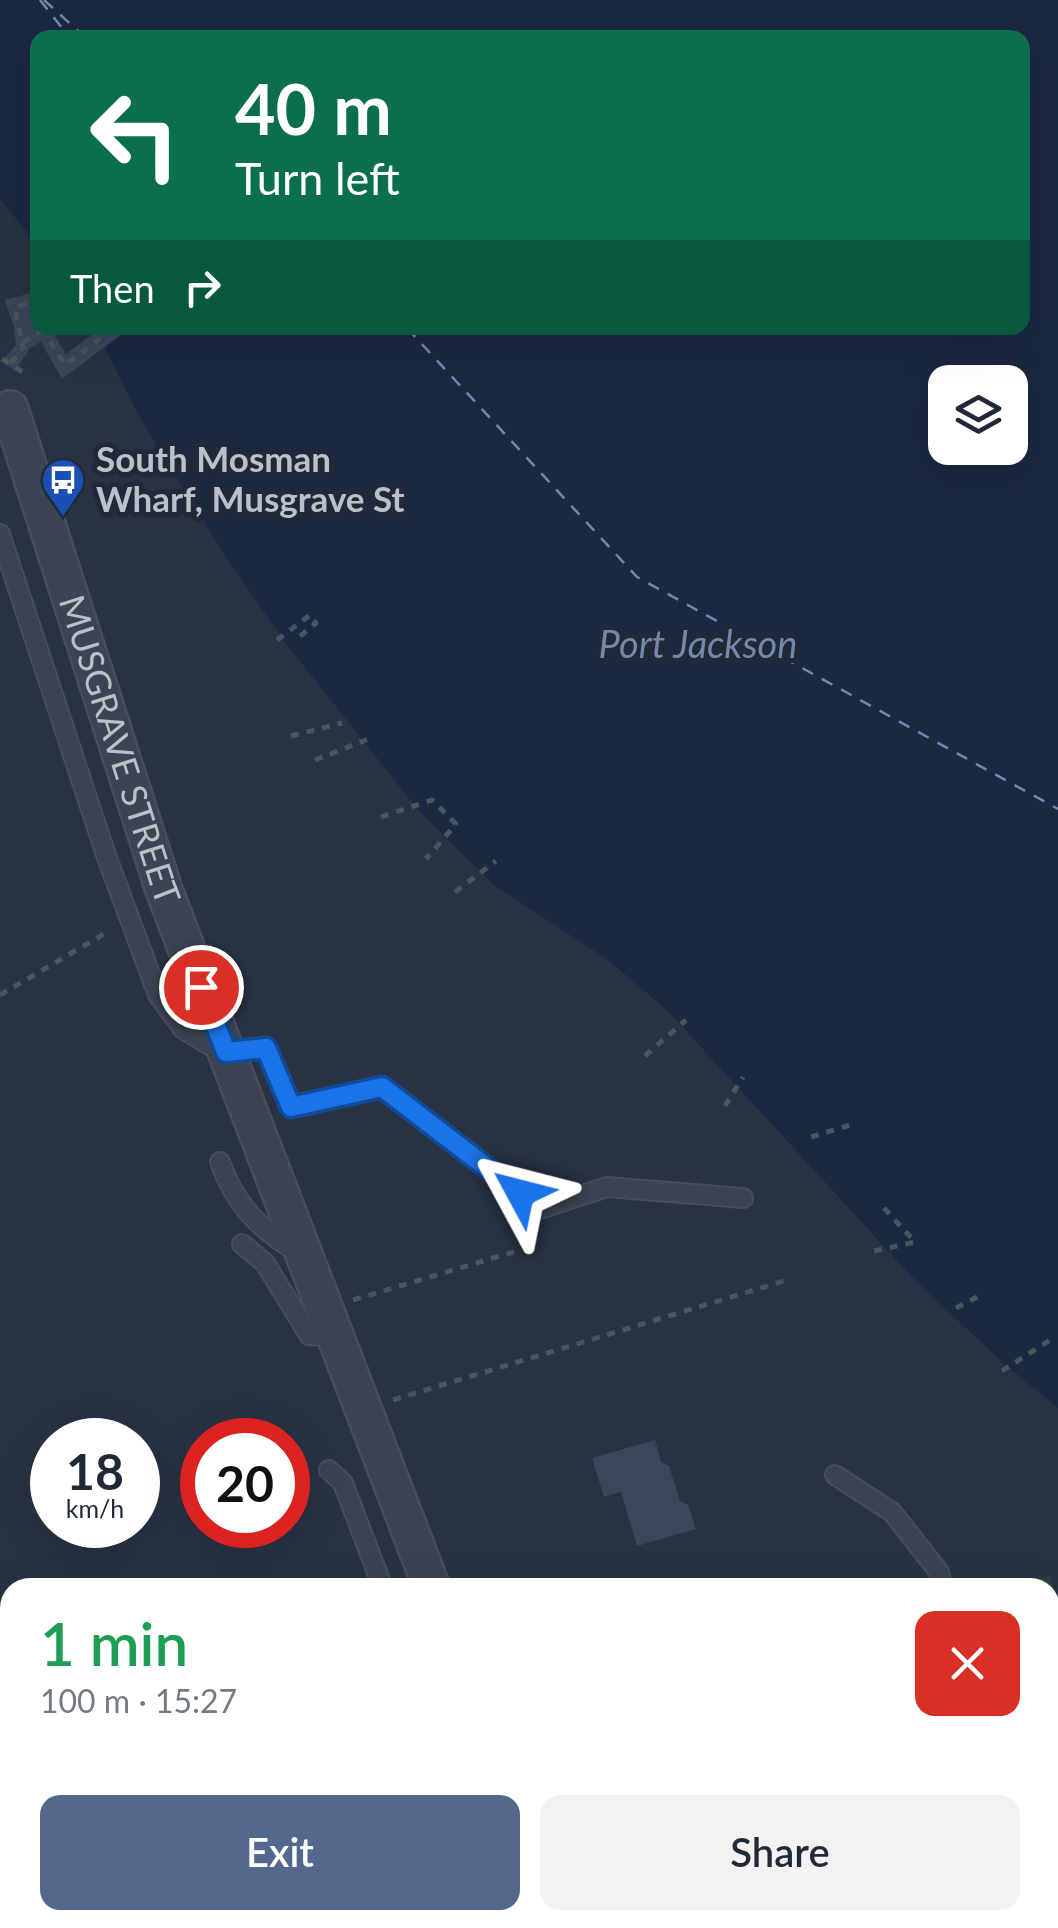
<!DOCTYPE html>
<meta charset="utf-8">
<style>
:root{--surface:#fff;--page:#f2f2f3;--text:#1f2937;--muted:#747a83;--accent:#54688d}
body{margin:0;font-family:Lato,sans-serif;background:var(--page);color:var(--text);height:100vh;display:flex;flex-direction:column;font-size:38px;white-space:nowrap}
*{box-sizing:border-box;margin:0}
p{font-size:32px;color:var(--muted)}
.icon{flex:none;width:55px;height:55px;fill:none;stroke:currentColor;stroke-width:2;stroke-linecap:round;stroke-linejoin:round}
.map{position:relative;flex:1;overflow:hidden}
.side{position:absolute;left:0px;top:1578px;width:1060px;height:352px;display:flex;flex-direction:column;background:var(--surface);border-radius:30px 30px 0 0;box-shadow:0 10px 40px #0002}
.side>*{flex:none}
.hud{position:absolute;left:30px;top:30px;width:1000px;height:305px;border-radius:20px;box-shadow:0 10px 40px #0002;background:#0b6e4f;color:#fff;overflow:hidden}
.tools{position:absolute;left:928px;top:365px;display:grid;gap:20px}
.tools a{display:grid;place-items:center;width:100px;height:100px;border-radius:20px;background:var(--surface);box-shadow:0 10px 40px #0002;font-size:50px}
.speed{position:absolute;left:30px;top:1418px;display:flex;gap:20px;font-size:50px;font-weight:700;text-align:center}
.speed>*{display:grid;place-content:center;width:130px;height:130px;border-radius:50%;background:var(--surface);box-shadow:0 10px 40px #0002;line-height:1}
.speed small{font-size:25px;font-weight:400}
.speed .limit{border:15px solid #d22;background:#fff;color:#111}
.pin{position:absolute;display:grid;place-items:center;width:85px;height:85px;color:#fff;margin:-42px;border:5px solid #fff;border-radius:50%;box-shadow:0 2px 10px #0007}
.me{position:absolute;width:110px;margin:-55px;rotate:308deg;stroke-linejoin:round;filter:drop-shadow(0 0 8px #0008)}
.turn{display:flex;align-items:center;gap:35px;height:210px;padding:0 40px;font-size:45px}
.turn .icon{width:130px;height:130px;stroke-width:2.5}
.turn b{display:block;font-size:70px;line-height:85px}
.then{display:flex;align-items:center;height:95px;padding:0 40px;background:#0003;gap:20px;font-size:38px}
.round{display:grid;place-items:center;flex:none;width:105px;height:105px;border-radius:20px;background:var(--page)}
.summary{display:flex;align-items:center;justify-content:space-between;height:170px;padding:0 40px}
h1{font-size:60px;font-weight:600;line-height:75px;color:#1e9e55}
.button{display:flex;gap:20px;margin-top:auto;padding:20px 40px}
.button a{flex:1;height:115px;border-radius:20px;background:var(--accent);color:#fff;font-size:40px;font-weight:600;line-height:115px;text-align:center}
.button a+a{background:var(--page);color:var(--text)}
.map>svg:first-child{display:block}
</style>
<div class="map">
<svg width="1058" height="1928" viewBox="0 0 1058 1928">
<rect width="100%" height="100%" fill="#283243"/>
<path fill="#2a4044" d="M 1050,1576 L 1058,1602 L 1058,1635 L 1050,1644 L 1050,1588 L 1011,1587 Z"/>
<path fill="#1b2842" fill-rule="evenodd" d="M 0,0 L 1058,0 L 1058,1408 L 1002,1362 L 913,1278 L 667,1010 L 608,960 L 494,885 L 419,811 L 288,646 L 229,562 L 140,418 L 95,328 L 1022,328 L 1022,38 L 38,38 L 37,244 L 0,199 ZM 945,382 L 1010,382 L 1010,448 L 945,448 Z"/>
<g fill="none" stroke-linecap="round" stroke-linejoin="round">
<path stroke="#7488aa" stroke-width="2.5" stroke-dasharray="12 10" stroke-linecap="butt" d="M 40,0 L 70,38
M 44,0 L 86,38
M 407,328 L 637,577 L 1058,809"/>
</g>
<path fill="#3a4659" d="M 35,292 L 38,328 L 50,328 L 66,354 L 101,328 L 130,328 L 62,379 L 41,342 L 30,348 L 15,371 L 2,361 L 16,345 L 14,327 L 5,300 Z
M 655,1440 L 661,1462 L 669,1466 L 680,1501 L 688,1505 L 696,1529 L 637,1546 L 621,1492 L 604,1497 L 592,1458 Z"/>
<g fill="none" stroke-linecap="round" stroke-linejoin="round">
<g stroke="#464d5c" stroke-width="22">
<path id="lane" d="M 0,534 L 106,855 L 158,995 L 183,1029 L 209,1045 L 226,1052 L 266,1048 L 291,1107 L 382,1087 L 540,1209 L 607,1187 L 743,1198
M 220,1162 C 235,1205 260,1230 299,1253
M 242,1244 L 265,1263 L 309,1335 L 334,1337
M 329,1470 L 343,1483 L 383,1588
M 835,1475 L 892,1512 L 939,1572 L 943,1588
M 81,1928 L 107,1920"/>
</g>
<g stroke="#464d5c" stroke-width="40">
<g id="street">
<path id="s1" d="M 10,409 L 164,890 L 432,1588"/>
<path d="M 0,1664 L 10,1700"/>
<path d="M 0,1777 L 10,1814"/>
<path d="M 69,1920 L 71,1928"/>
<path d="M 484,1920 L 485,1928"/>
<path d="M 871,1920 L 874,1928"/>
<path d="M 18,1928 L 39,1922"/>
<path d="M 673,1928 L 674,1920"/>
</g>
</g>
<path stroke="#44585c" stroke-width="5" stroke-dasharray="8 8" stroke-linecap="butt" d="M 42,328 L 65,365 L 114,328
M 23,342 L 43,330
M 2,359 L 29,376
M 11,363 L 23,348 L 15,308 L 30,302 L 38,321
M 277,640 L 310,615 L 316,623 L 299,637
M 291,736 L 342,723
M 315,760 L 371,738
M 381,817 L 432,800 L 456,824 L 426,859
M 455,892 L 496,861
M 0,995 L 109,931
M 645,1056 L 686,1020
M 725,1106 L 743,1077
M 811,1137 L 857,1123
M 874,1251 L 915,1242 L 883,1207
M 353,1300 L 520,1250
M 956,1308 L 983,1294
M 1002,1371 L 1050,1340
M 393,1400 L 787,1280
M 171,1928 L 198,1920"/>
<use href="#lane" stroke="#3c4453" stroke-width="18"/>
<use href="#street" stroke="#3c4453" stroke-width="35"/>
</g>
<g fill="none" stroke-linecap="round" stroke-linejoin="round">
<g stroke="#114b97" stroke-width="25">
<path id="route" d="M 201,987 L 226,1052 L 266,1048 L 291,1107 L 382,1087 L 520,1193"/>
</g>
<use href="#route" stroke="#1a73e8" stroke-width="18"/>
</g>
<defs>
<g id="bus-pin" transform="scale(2.25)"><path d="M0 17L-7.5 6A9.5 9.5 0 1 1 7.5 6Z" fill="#1a4fb4" stroke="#212938"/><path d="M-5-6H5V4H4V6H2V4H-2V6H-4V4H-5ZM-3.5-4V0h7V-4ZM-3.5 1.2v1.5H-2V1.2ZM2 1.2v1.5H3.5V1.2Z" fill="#fff"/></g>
</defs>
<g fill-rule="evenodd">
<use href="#bus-pin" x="63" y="480"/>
</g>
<g text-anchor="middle" stroke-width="10" stroke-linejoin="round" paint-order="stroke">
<g font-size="35" font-weight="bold" fill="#bac0cc" stroke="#212938" text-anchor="start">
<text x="96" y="472">South Mosman<tspan x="96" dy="40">Wharf, Musgrave St</tspan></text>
</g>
<g font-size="35" fill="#bac0cc" stroke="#212938">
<text dy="12" stroke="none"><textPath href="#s1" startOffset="358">MUSGRAVE STREET</textPath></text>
</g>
<g font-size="38" font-style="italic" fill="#7488aa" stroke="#212938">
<text x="698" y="658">Port Jackson</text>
</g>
</g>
</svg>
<div class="tools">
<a><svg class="icon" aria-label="layers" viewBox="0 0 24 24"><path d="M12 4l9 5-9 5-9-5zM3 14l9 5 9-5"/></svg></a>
</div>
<div class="speed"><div>18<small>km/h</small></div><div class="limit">20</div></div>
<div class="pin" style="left:201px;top:987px;background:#d93025"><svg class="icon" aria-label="arrive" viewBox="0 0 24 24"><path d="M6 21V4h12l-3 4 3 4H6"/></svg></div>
<svg class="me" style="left:520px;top:1193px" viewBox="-20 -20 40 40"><path d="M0-17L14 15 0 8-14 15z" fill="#1a73e8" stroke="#fff" stroke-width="4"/></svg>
<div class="hud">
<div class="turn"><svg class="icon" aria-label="left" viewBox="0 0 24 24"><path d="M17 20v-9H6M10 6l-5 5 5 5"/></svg><div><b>40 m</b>Turn left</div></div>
<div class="then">Then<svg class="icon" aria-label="right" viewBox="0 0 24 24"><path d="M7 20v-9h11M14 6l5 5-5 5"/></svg></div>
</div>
<section class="side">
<div class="summary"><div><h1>1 min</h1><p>100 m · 15:27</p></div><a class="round" style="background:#d93025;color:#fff"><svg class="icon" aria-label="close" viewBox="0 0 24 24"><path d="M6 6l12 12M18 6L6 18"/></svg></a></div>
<div class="button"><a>Exit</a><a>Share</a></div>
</section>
</div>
